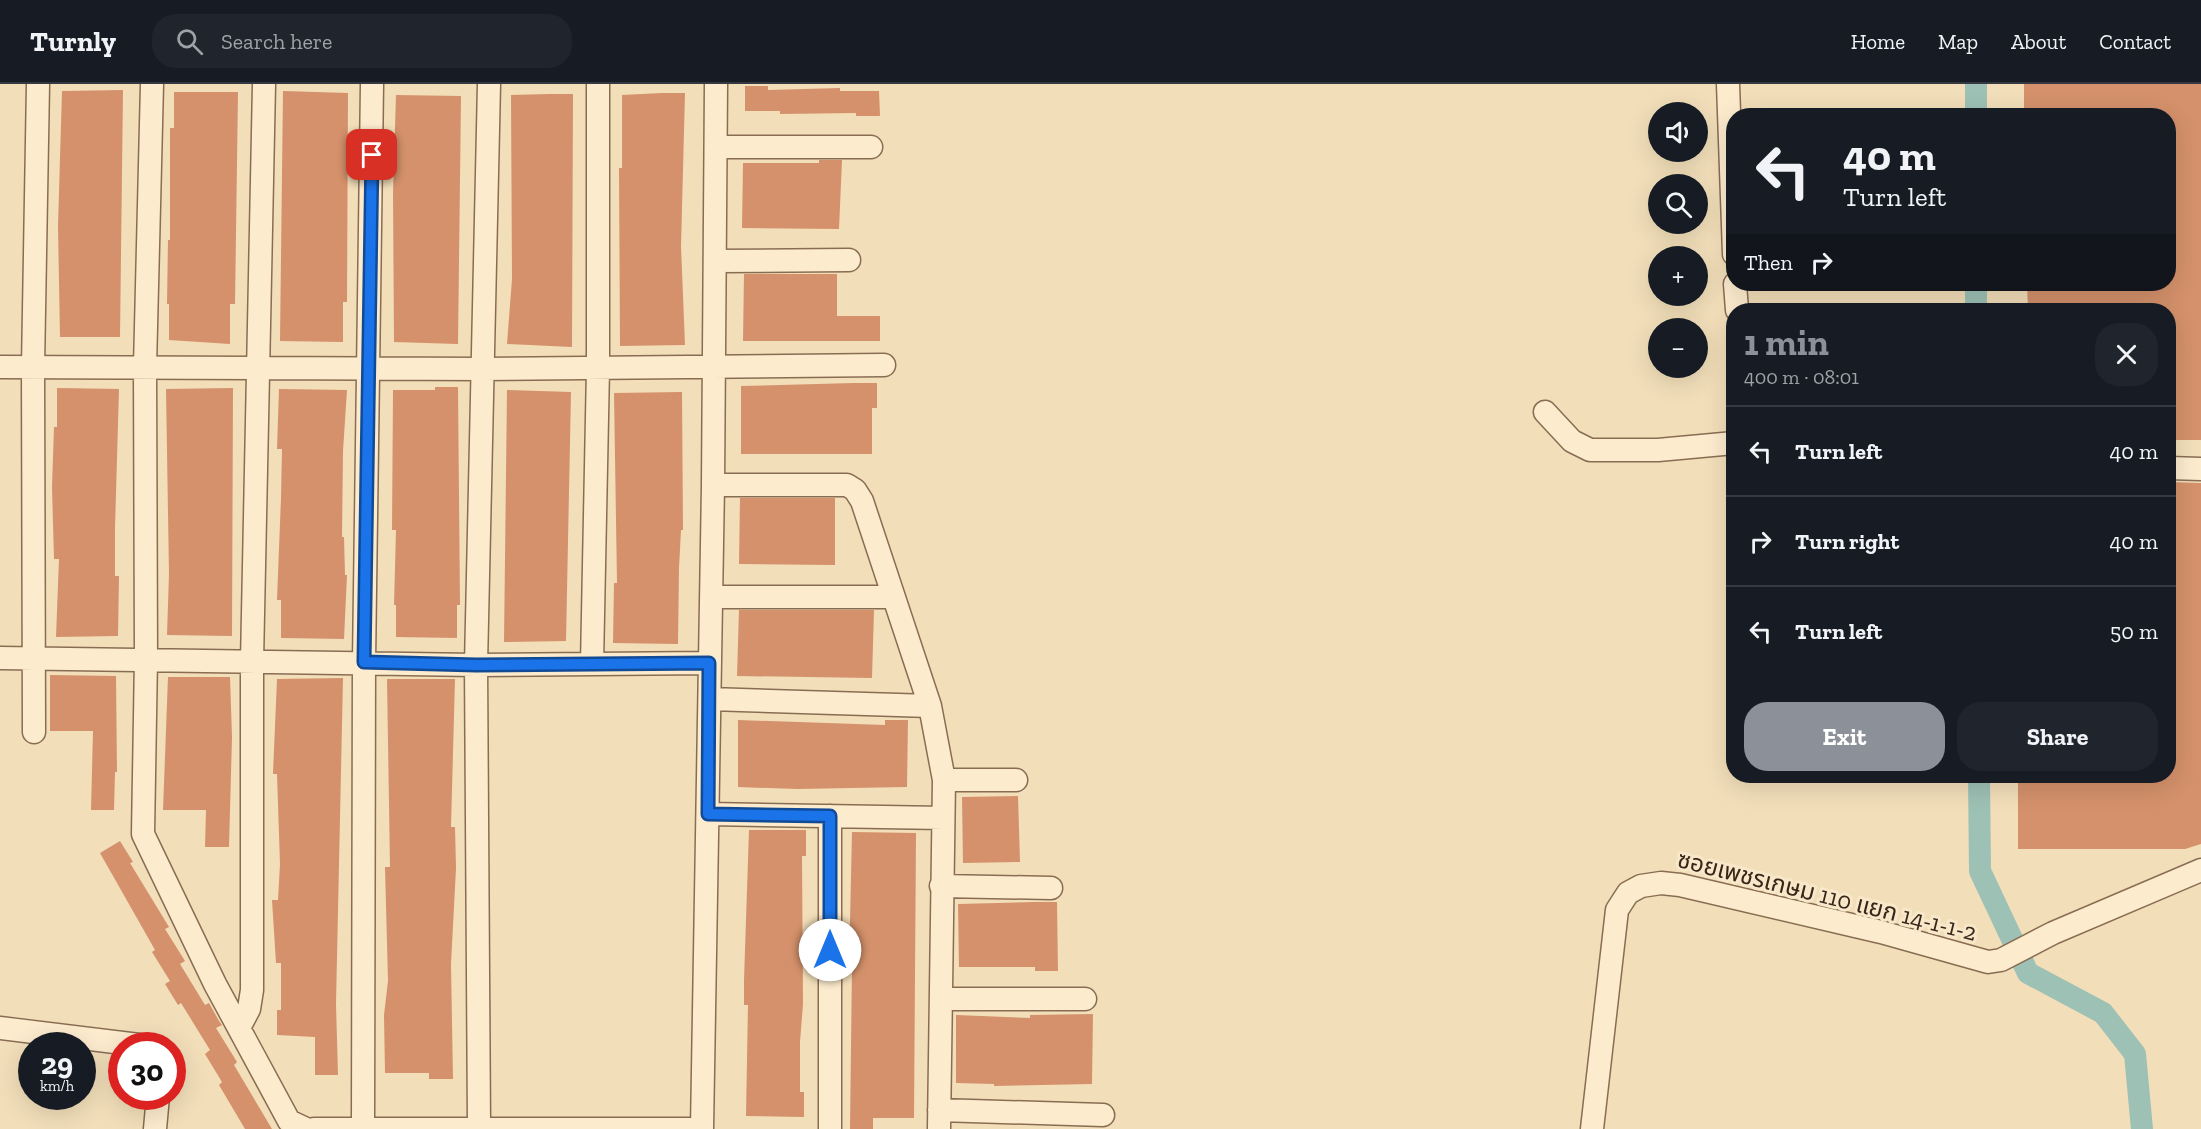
<!DOCTYPE html>
<meta charset="utf-8">
<style>
:root{--surface:#171b24;--page:#20242c;--text:#f1f3f6;--muted:#9ea1a6;--line:#363941;--accent:#8c9099}
body{margin:0;font-family:"Zilla Slab","Noto Sans Thai",serif;background:var(--page);color:var(--text);height:100vh;display:flex;flex-direction:column;font-size:22px;white-space:nowrap}
*{box-sizing:border-box;margin:0}
p{font-size:20px;color:var(--muted)}
.icon{flex:none;width:33px;height:33px;fill:none;stroke:currentColor;stroke-width:2;stroke-linecap:round;stroke-linejoin:round}
.map{position:relative;flex:1;overflow:hidden}
.details{position:absolute;left:1726px;top:219px;width:450px;height:480px;display:flex;flex-direction:column;background:var(--surface);border-radius:24px;box-shadow:0 6px 24px #0002}
.details>*{flex:none}
.hud{position:absolute;left:1726px;top:24px;width:450px;height:183px;border-radius:24px;box-shadow:0 6px 24px #0002;background:#171b24;color:var(--text);overflow:hidden}
.fabs{position:absolute;left:1648px;top:18px;display:grid;gap:12px}
.fabs a{display:grid;place-items:center;width:60px;height:60px;border-radius:50%;background:var(--surface);box-shadow:0 6px 24px #0002;font-size:30px}
.speed{position:absolute;left:18px;top:948px;display:flex;gap:12px;font-size:30px;font-weight:700;text-align:center}
.speed>*{display:grid;place-content:center;width:78px;height:78px;border-radius:50%;background:var(--surface);box-shadow:0 6px 24px #0002;line-height:1}
.speed small{font-size:15px;font-weight:400}
.speed .limit{border:9px solid #d22;background:#fff;color:#111}
.pin{position:absolute;display:grid;place-items:center;width:51px;height:51px;color:#fff;margin:-26px;border-radius:12px;box-shadow:0 3px 9px #0006}
.me{position:absolute;width:66px;margin:-33px;rotate:0deg;stroke-linejoin:round;filter:drop-shadow(0 0 4px #0008)}
.turn{display:flex;align-items:center;gap:21px;height:126px;padding:0 18px;font-size:27px}
.turn .icon{width:78px;height:78px;stroke-width:2.5}
.turn b{display:block;font-size:42px;line-height:51px}
.then{display:flex;align-items:center;height:57px;padding:0 18px;background:#0003;gap:12px;font-size:22px}
.round{display:grid;place-items:center;flex:none;width:63px;height:63px;border-radius:24px;background:var(--page)}
.headline{display:flex;align-items:center;justify-content:space-between;height:102px;padding:0 18px}
h1{font-size:36px;font-weight:700;line-height:45px;color:var(--accent)}
.button{display:flex;gap:12px;margin-top:auto;padding:12px 18px}
.button a{flex:1;height:69px;border-radius:24px;background:var(--accent);color:#fff;font-size:24px;font-weight:700;line-height:69px;text-align:center}
.button a+a{background:var(--page);color:var(--text)}
ul{padding:0;list-style:none}
li{display:flex;align-items:center;gap:18px;height:90px;padding:0 18px;border-top:2px solid var(--line)}
li div{flex:1}
li b{display:block;font-size:22px}
li em{font-style:normal}
header{display:flex;align-items:center;gap:36px;box-sizing:border-box;height:84px;padding:0 30px;background:var(--surface);border-bottom:2px solid var(--line)}
header strong{font-size:28px}
nav{display:flex;gap:33px;margin-inline-start:auto;font-size:21px}
.search{width:420px;height:54px;background:var(--page);display:flex;align-items:center;gap:15px;box-sizing:border-box;padding:0 21px;border-radius:24px;color:var(--muted);font-size:22px}
.map>svg:first-child{display:block}
</style>
<header>
<strong>Turnly</strong>
<div class="search"><svg class="icon" aria-label="search" viewBox="0 0 24 24"><circle cx="10" cy="10" r="6"/><path d="M15 15l6 6"/></svg>Search here</div>
<nav><a>Home</a><a>Map</a><a>About</a><a>Contact</a></nav>
</header>
<div class="map">
<svg width="2201" height="1045" viewBox="0 0 2201 1045">
<rect width="100%" height="100%" fill="#f2deb9"/>
<g fill="none" stroke-linecap="round" stroke-linejoin="round">
<path stroke="#9ec1b5" stroke-width="22" d="M 1976,0 L 1976,32
M 1976,200 L 1976,226
M 1979,692 L 1980,787 L 2028,889 L 2103,929 L 2135,970 L 2142,1045"/>
</g>
<path fill="#d4916b" d="M 2024,0 L 2201,0 L 2201,356 L 2169,356 L 2169,226 L 2028,226 L 2027,200 L 2169,200 L 2169,32 L 2024,32 Z
M 745,2 L 768,2 L 768,6 L 840,4 L 840,7 L 879,7 L 880,32 L 856,32 L 856,29 L 780,30 L 780,27 L 745,27 Z
M 123,6 L 120,253 L 60,253 L 58,142 L 62,7 Z
M 283,7 L 348,9 L 347,218 L 343,218 L 343,258 L 280,257 Z
M 174,8 L 238,8 L 235,220 L 230,220 L 230,260 L 169,256 L 169,220 L 167,220 L 168,156 L 170,156 L 170,44 L 174,44 Z
M 662,9 L 685,9 L 681,162 L 685,261 L 620,262 L 619,84 L 622,84 L 622,11 Z
M 550,10 L 573,10 L 572,263 L 507,260 L 512,195 L 511,11 Z
M 396,11 L 461,12 L 458,260 L 394,258 L 393,108 Z
M 819,76 L 842,76 L 839,145 L 742,144 L 743,79 L 819,79 Z
M 744,190 L 837,190 L 837,232 L 880,232 L 880,257 L 743,257 Z
M 854,299 L 877,299 L 877,324 L 872,324 L 872,370 L 741,370 L 741,302 Z
M 435,303 L 458,303 L 460,521 L 457,521 L 457,554 L 396,553 L 396,521 L 394,521 L 396,446 L 392,446 L 393,306 L 435,306 Z
M 57,304 L 119,305 L 115,444 L 115,492 L 119,492 L 118,552 L 56,553 L 59,475 L 54,475 L 52,403 L 54,343 L 57,343 Z
M 233,304 L 232,552 L 167,551 L 169,490 L 166,305 Z
M 279,305 L 347,306 L 343,367 L 342,453 L 344,453 L 345,491 L 347,491 L 344,555 L 281,554 L 281,516 L 277,516 L 281,414 L 282,365 L 277,365 Z
M 507,306 L 571,308 L 566,557 L 504,558 Z
M 682,308 L 683,446 L 681,446 L 679,484 L 678,560 L 613,559 L 614,499 L 617,499 L 614,309 Z
M 2169,398 L 2201,399 L 2201,760 L 2185,765 L 2018,765 L 2018,692 L 2169,692 Z
M 740,414 L 835,414 L 835,481 L 739,480 Z
M 739,526 L 874,526 L 872,594 L 737,592 Z
M 50,591 L 116,592 L 117,688 L 115,688 L 114,726 L 91,726 L 93,647 L 50,647 Z
M 168,593 L 230,593 L 232,653 L 229,763 L 205,763 L 206,726 L 163,726 Z
M 343,594 L 336,920 L 338,991 L 315,991 L 315,953 L 277,951 L 277,926 L 281,926 L 281,879 L 276,879 L 272,816 L 278,816 L 280,780 L 277,690 L 273,690 L 277,595 Z
M 387,595 L 455,595 L 451,743 L 455,743 L 456,784 L 451,880 L 453,995 L 429,995 L 429,989 L 385,989 L 384,931 L 388,897 L 385,783 L 390,783 Z
M 738,636 L 885,641 L 885,636 L 908,636 L 907,703 L 797,705 L 738,703 Z
M 1018,712 L 1020,778 L 963,779 L 962,713 Z
M 749,746 L 806,746 L 806,772 L 802,772 L 803,920 L 800,958 L 800,1008 L 804,1008 L 804,1033 L 746,1032 L 748,921 L 744,921 L 744,896 Z
M 852,748 L 916,749 L 914,1034 L 873,1034 L 873,1045 L 850,1045 L 852,882 L 849,882 Z
M 120,757 L 133,778 L 130,779 L 169,843 L 165,845 L 185,877 L 180,880 L 205,921 L 209,919 L 219,937 L 222,941 L 216,944 L 237,978 L 234,981 L 272,1045 L 245,1045 L 219,1001 L 222,998 L 205,970 L 210,966 L 181,919 L 178,921 L 165,900 L 170,897 L 152,868 L 155,866 L 100,769 Z
M 1034,818 L 1057,818 L 1058,887 L 1035,887 L 1035,883 L 959,883 L 958,820 Z
M 1093,930 L 1092,1000 L 994,1002 L 994,1000 L 956,999 L 956,931 L 1030,934 L 1030,931 Z"/>
<g fill="none" stroke-linecap="round" stroke-linejoin="round">
<g stroke="#896d53" stroke-width="25">
<path id="minor" d="M 152,0 L 145,283 L 146,574 L 143,750 L 215,900 L 289,1037 L 306,1045
M 1728,0 L 1734,170
M 716,63 L 871,63
M 716,177 L 849,176
M 1735,200 L 1737,226
M 0,283 L 482,285 L 884,281
M 1545,328 L 1572,357 L 1590,366 L 1658,366 L 1734,359
M 2169,384 L 2201,385
M 713,401 L 847,401 L 855,406 L 862,417 L 930,622 L 944,696 L 939,1045
M 712,513 L 892,513
M 0,574 L 476,581 L 709,579
M 592,580 L 598,284 L 598,0
M 710,615 L 930,622
M 34,648 L 33,283 L 38,0
M 944,696 L 1016,696
M 708,730 L 943,734
M 941,802 L 1051,804
M 942,915 L 1085,915
M 0,944 L 147,962
M 239,944 L 249,925 L 252,906 L 252,578 L 264,0
M 939,1026 L 1103,1031
M 479,1043 L 476,581 L 489,0
M 363,1044 L 364,578 L 372,0
M 155,1045 L 158,1012
M 314,1045 L 690,1045
M 702,1045 L 713,401 L 716,0
M 830,1045 L 830,732
M 1592,1045 L 1617,826 L 1628,809 L 1641,802 L 1661,799 L 1680,801 L 1881,848 L 1988,878 L 2001,876 L 2053,849 L 2201,786"/>
</g>
<use href="#minor" stroke="#fcebcd" stroke-width="22"/>
</g>
<g fill="none" stroke-linecap="round" stroke-linejoin="round">
<g stroke="#114b97" stroke-width="15">
<path id="route" d="M 372,71 L 364,578 L 476,581 L 709,579 L 708,730 L 830,732 L 830,866"/>
</g>
<use href="#route" stroke="#1a73e8" stroke-width="10"/>
</g>
<g text-anchor="middle" stroke-width="6" stroke-linejoin="round" paint-order="stroke">
<g font-size="24" fill="#372619" stroke="#f8e8c9">
<text transform="translate(1827 812) rotate(14)" y="8">ซอยเพชรเกษม 110 แยก 14-1-1-2</text>
</g>
</g>
</svg>
<div class="fabs">
<a><svg class="icon" aria-label="sound" viewBox="0 0 24 24"><path d="M4 9h4l5-4v14l-5-4H4zM17 9q2 3 0 6"/></svg></a>
<a><svg class="icon" aria-label="search" viewBox="0 0 24 24"><circle cx="10" cy="10" r="6"/><path d="M15 15l6 6"/></svg></a>
<a>+</a>
<a>−</a>
</div>
<div class="speed"><div>29<small>km/h</small></div><div class="limit">30</div></div>
<div class="pin" style="left:372px;top:71px;background:#d93025"><svg class="icon" aria-label="arrive" viewBox="0 0 24 24"><path d="M6 21V4h12l-3 4 3 4H6"/></svg></div>
<svg class="me" style="left:830px;top:866px" viewBox="-20 -20 40 40"><circle r="19" fill="#fff"/><path d="M0-13L10 11 0 6-10 11z" fill="#1a73e8"/></svg>
<div class="hud">
<div class="turn"><svg class="icon" aria-label="left" viewBox="0 0 24 24"><path d="M17 20v-9H6M10 6l-5 5 5 5"/></svg><div><b>40 m</b>Turn left</div></div>
<div class="then">Then<svg class="icon" aria-label="right" viewBox="0 0 24 24"><path d="M7 20v-9h11M14 6l5 5-5 5"/></svg></div>
</div>
<section class="details">
<div class="headline"><div><h1>1 min</h1><p>400 m · 08:01</p></div><a class="round"><svg class="icon" aria-label="close" viewBox="0 0 24 24"><path d="M6 6l12 12M18 6L6 18"/></svg></a></div>
<ul>
<li><svg class="icon" aria-label="left" viewBox="0 0 24 24"><path d="M17 20v-9H6M10 6l-5 5 5 5"/></svg><div><b>Turn left</b></div><em>40 m</em></li>
<li><svg class="icon" aria-label="right" viewBox="0 0 24 24"><path d="M7 20v-9h11M14 6l5 5-5 5"/></svg><div><b>Turn right</b></div><em>40 m</em></li>
<li><svg class="icon" aria-label="left" viewBox="0 0 24 24"><path d="M17 20v-9H6M10 6l-5 5 5 5"/></svg><div><b>Turn left</b></div><em>50 m</em></li>
</ul>
<div class="button"><a>Exit</a><a>Share</a></div>
</section>
</div>
